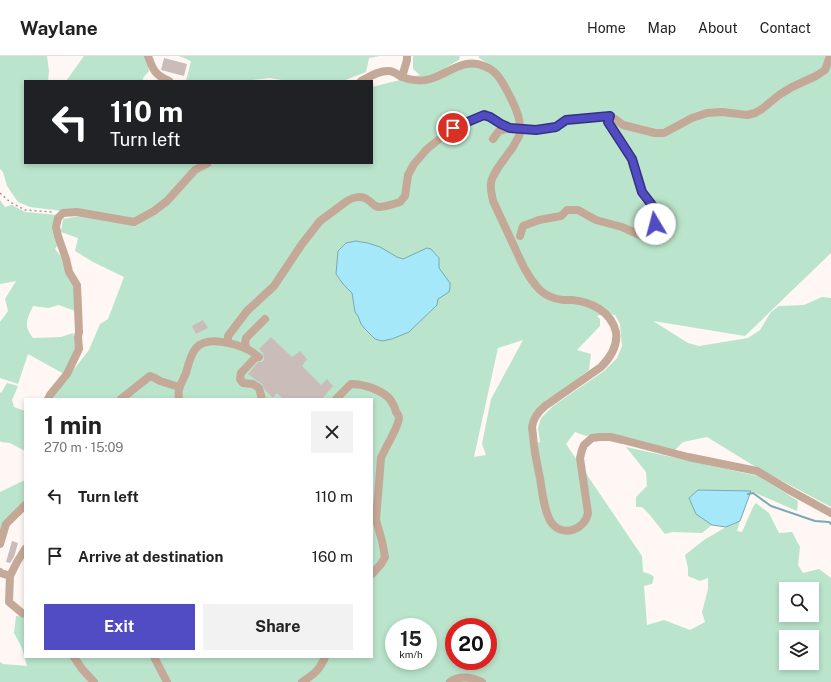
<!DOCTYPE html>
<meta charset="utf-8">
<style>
:root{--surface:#fff;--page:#f2f2f2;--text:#222;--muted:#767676;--line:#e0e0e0;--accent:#514cc3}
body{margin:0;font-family:"Public Sans",sans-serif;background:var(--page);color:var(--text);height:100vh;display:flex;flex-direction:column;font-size:15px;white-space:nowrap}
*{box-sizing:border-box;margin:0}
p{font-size:13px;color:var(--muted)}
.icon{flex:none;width:22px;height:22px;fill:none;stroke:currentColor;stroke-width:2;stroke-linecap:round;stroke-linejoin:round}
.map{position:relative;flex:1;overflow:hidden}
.panel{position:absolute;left:24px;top:342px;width:349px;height:260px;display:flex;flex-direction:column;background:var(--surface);border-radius:0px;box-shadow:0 2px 6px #0003}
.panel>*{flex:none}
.hud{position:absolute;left:24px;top:24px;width:349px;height:84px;border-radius:0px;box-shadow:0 2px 6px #0003;background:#202124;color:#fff;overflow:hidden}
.fabs{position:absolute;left:779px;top:526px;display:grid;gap:8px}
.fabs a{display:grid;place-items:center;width:40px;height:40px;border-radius:0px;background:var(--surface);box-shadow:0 2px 6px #0003;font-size:20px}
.speed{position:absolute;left:385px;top:562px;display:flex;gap:8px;font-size:20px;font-weight:700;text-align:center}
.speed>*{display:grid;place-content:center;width:52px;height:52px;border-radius:50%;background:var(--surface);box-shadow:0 2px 6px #0003;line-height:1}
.speed small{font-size:10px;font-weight:400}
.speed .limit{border:6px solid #d22;background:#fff;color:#111}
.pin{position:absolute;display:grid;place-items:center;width:34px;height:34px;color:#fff;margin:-17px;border:2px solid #fff;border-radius:50%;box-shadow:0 1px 4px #0007}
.me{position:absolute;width:44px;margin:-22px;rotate:352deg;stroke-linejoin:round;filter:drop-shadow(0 0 3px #0008)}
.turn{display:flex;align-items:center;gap:14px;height:84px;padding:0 20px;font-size:18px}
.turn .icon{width:52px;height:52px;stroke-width:2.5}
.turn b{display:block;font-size:28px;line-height:34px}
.round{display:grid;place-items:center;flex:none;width:42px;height:42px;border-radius:0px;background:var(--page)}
.overview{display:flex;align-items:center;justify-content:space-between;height:68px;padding:0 20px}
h1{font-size:24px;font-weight:700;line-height:30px}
.button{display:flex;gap:8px;margin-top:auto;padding:8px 20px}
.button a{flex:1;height:46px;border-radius:0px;background:var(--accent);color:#fff;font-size:16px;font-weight:700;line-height:46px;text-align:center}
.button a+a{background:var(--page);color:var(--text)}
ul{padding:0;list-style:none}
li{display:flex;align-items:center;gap:12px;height:60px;padding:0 20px}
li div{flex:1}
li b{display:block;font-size:15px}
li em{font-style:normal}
header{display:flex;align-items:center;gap:24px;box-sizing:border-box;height:56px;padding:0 20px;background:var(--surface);border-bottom:1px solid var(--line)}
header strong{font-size:19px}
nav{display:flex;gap:22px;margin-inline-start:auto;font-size:14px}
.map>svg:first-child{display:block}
</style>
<header>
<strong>Waylane</strong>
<nav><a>Home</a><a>Map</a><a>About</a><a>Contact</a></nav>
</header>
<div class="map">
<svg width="831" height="626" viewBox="0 0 831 626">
<rect width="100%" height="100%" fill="#fef7f3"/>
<path fill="#bae4cb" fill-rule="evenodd" d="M 0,0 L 47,0 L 49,15 L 48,25 L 25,25 L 25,107 L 203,107 L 185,124 L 215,107 L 372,107 L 372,31 L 420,19 L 413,13 L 413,0 L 460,0 L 459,4 L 445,12 L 457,9 L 489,8 L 479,2 L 479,0 L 831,0 L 831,197 L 745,280 L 653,265 L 688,287 L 699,290 L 748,282 L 760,274 L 771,256 L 779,250 L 804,249 L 822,241 L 831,242 L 831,451 L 751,408 L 707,381 L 683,386 L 675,394 L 598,378 L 586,380 L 575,376 L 566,388 L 642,500 L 643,516 L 650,518 L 654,521 L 652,528 L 644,530 L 647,569 L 664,564 L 690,574 L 705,566 L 702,556 L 708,533 L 708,522 L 700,525 L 688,520 L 688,512 L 685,499 L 704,484 L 726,471 L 740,465 L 737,475 L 742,476 L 753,451 L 756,447 L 769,457 L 779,477 L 792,476 L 800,491 L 798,509 L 803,517 L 819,513 L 831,522 L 831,626 L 0,626 L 0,606 L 3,608 L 27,610 L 22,592 L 14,577 L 16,560 L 25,561 L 25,601 L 372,601 L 372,343 L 52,343 L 57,335 L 89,294 L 100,268 L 108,263 L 124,221 L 93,206 L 75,195 L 78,182 L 61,176 L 63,163 L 81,160 L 135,165 L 69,153 L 64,153 L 62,155 L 30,151 L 18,146 L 7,130 L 3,116 L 0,113 ZM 605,257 L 615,259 L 620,268 L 622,290 L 617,302 L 604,315 L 553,350 L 541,362 L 538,372 L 540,386 L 531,389 L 529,383 L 529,369 L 539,351 L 589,314 L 591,298 L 577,294 L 600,270 L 600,263 L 597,260 ZM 523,284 L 491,343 L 482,388 L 486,399 L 474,401 L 498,292 ZM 786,533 L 812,533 L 812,559 L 786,559 ZM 394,571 L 428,571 L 428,605 L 394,605 ZM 454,571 L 488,571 L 488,605 L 454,605 ZM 786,581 L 812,581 L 812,607 L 786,607 Z
M 84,0 L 146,0 L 149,15 L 143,22 L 143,25 L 66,25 Z
M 179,0 L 380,0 L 369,2 L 366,16 L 343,25 L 288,25 L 270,22 L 244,25 L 186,25 L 191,5 Z
M 0,144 L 5,151 L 12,149 L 25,156 L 58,159 L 58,189 L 55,193 L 64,204 L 74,229 L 75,255 L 59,249 L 48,252 L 33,250 C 27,263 23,270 33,282 L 61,281 L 73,277 L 77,292 L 64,318 L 28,298 L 18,328 L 0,322 L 0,266 L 8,255 L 5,243 L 16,225 L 0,228 Z
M 7,327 L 18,330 L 12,344 L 14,351 L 25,355 L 25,395 L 10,387 L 1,386 L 0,385 L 0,336 L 1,337 Z
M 626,391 L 758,420 L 798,445 L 797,455 L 751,435 L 698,434 L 696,458 L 712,469 L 702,477 L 673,476 L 665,478 L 649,458 L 642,451 L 636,451 L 636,441 L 647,430 L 646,416 Z
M 25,424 L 25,446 L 0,481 L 0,436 Z"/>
<path fill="#a4e8fa" stroke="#7aa8b4" d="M 356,185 L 368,187 L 380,191 L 397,201 L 403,203 L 427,192 L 431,193 L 439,202 L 439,212 L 450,227 L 450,232 L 449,236 L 438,243 L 437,249 L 409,276 L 392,283 L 382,285 L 375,283 L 365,273 L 361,268 L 358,260 L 355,256 L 352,237 L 343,228 L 336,218 L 338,195 L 346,187 Z
M 698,434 L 751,435 L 740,465 L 726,471 L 712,469 L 696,458 L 689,442 Z"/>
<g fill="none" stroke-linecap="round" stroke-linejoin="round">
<path stroke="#7aa8b4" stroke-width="2" d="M 748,438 L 753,437 L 771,450 L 815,465 L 829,466 L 831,468"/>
</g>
<path fill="#cabdb9" d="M 164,2 L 187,8 L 184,20 L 161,14 Z
M 203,264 L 208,272 L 196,278 L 192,270 Z
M 271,281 L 292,301 L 300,295 L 307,303 L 302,310 L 321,329 L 327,323 L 333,330 L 322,343 L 283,343 L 277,337 L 273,342 L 265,334 L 262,328 L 253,322 L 248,318 L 258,306 L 262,306 L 264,304 L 264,301 L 263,297 L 259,293 Z
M 12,485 L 18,487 L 14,501 L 10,507 L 6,506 Z"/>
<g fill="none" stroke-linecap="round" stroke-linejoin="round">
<path stroke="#a49e9b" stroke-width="1.5" stroke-dasharray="2 3" stroke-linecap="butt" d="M 0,137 L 10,146 L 25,154 L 53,156"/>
<path stroke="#c5a998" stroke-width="8" d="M 148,0 C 153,14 155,19 169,25
M 402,21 L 407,4 L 407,0
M 361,25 C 369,21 380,14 389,15 C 393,15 397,18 400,20 C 409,24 421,26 430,23 C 448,18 464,1 484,10 C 495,14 500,22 505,31 C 512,44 522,62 520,77 C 519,82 515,86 513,91 C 507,100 492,117 491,127 C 490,133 492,139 493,145 C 500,160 507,175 514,190 C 521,206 528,222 540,234 C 546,240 555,243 563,244 C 566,244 569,244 572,244 C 591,246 611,255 616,276 C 618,290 610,302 601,311 L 545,350 C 538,356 533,362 532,371 C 532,373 533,377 533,380 C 534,394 537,408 540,422 C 542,435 544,455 551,466 C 562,482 585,474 588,457 L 580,402 L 582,394 L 584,389 L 592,382 L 600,381 L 610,381 L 623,384 L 688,401 L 757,415 L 789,434 L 831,457
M 536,74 L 556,71 L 566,64 L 611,60 L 623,69 L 655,77 L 664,77 L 692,62 L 707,57 L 722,56 L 747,59 L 755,57 L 762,53 L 779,39 L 792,31 L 816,20 L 825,14 L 830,0
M 493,83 L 499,75 L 510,72
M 520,180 L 523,170 L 539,164 L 561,160 L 567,154 L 578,154 L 596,164 L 622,171 L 642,180 L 650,178 L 655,168 L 656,159 L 655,153 L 642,136 L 632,103 L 608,66 L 611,60
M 228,287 L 228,280 L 247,255 L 274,230 L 302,188 L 320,165 L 347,145 C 353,141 362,139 368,144 C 372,146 373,150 378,151 C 385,151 394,148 400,146 L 405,140 L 408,119 L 414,108 L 427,93 L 453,72 L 484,59 L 490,61 L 501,68 L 510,72
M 247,293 L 245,288 L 246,282 L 265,263
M 257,300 L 241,317 L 240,323 L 243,327 L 253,328 L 259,332 L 262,343
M 48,343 L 50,339 L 67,318 L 79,293 L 78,281 L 79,276 L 77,229 L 69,216 L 66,203 L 58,180 L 56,171 L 58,162 L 63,157 L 77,156 L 134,166 L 154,155 L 167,145 L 195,114 L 208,107
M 121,343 L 150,320 L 155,322 L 160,325 L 179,331
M 179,343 C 177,332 182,327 186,317 C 188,309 191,298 196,292 C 208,279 236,288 249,294 C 252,296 256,299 259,301
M 336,343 L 351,328 C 364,328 379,333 389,342 C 392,346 395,351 396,356 C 397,356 399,361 399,362 C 399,370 385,392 381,402 L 376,464 L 382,485 L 385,501 L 381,508 L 372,518
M 0,488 L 6,468 L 25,449
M 25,493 L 17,506 L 10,520 L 9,546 L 22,557 L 25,558
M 0,516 L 1,517 L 10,520
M 74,601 L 82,613 L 94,626
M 154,601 L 167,626
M 302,626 C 313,619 320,614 325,601
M 450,626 C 459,619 472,621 482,626"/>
<path stroke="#c5a998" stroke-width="8" d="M 510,72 L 536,74"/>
</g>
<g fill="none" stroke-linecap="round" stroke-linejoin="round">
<g stroke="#35317f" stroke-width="10">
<path id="route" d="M 453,72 L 484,59 L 490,61 L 501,68 L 510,72 L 536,74 L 556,71 L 566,64 L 610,60 L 608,66 L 632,103 L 642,136 L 655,153 L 656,159 L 655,168"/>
</g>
<use href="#route" stroke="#514cc3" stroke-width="7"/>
</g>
</svg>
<div class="fabs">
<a><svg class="icon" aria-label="search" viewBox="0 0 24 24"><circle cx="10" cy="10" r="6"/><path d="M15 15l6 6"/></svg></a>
<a><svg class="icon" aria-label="layers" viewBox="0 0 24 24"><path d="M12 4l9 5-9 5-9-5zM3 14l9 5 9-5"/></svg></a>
</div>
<div class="speed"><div>15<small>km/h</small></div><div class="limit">20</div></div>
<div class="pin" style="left:453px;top:72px;background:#d93025"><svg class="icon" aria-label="arrive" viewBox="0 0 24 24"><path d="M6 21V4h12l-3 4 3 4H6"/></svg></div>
<svg class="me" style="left:655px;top:168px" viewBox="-20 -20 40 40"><circle r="19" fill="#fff"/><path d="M0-13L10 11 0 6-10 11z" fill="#514cc3"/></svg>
<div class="hud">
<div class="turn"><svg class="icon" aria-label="left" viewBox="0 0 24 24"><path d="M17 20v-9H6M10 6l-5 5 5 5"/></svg><div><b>110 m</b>Turn left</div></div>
</div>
<section class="panel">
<div class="overview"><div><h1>1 min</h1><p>270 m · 15:09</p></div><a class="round"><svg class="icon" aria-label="close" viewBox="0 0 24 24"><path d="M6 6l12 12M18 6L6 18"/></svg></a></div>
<ul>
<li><svg class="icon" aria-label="left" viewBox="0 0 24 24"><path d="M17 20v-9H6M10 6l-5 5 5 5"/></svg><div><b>Turn left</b></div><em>110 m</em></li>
<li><svg class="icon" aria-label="arrive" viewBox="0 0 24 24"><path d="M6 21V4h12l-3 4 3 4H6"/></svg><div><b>Arrive at destination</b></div><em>160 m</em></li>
</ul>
<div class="button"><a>Exit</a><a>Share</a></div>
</section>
</div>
